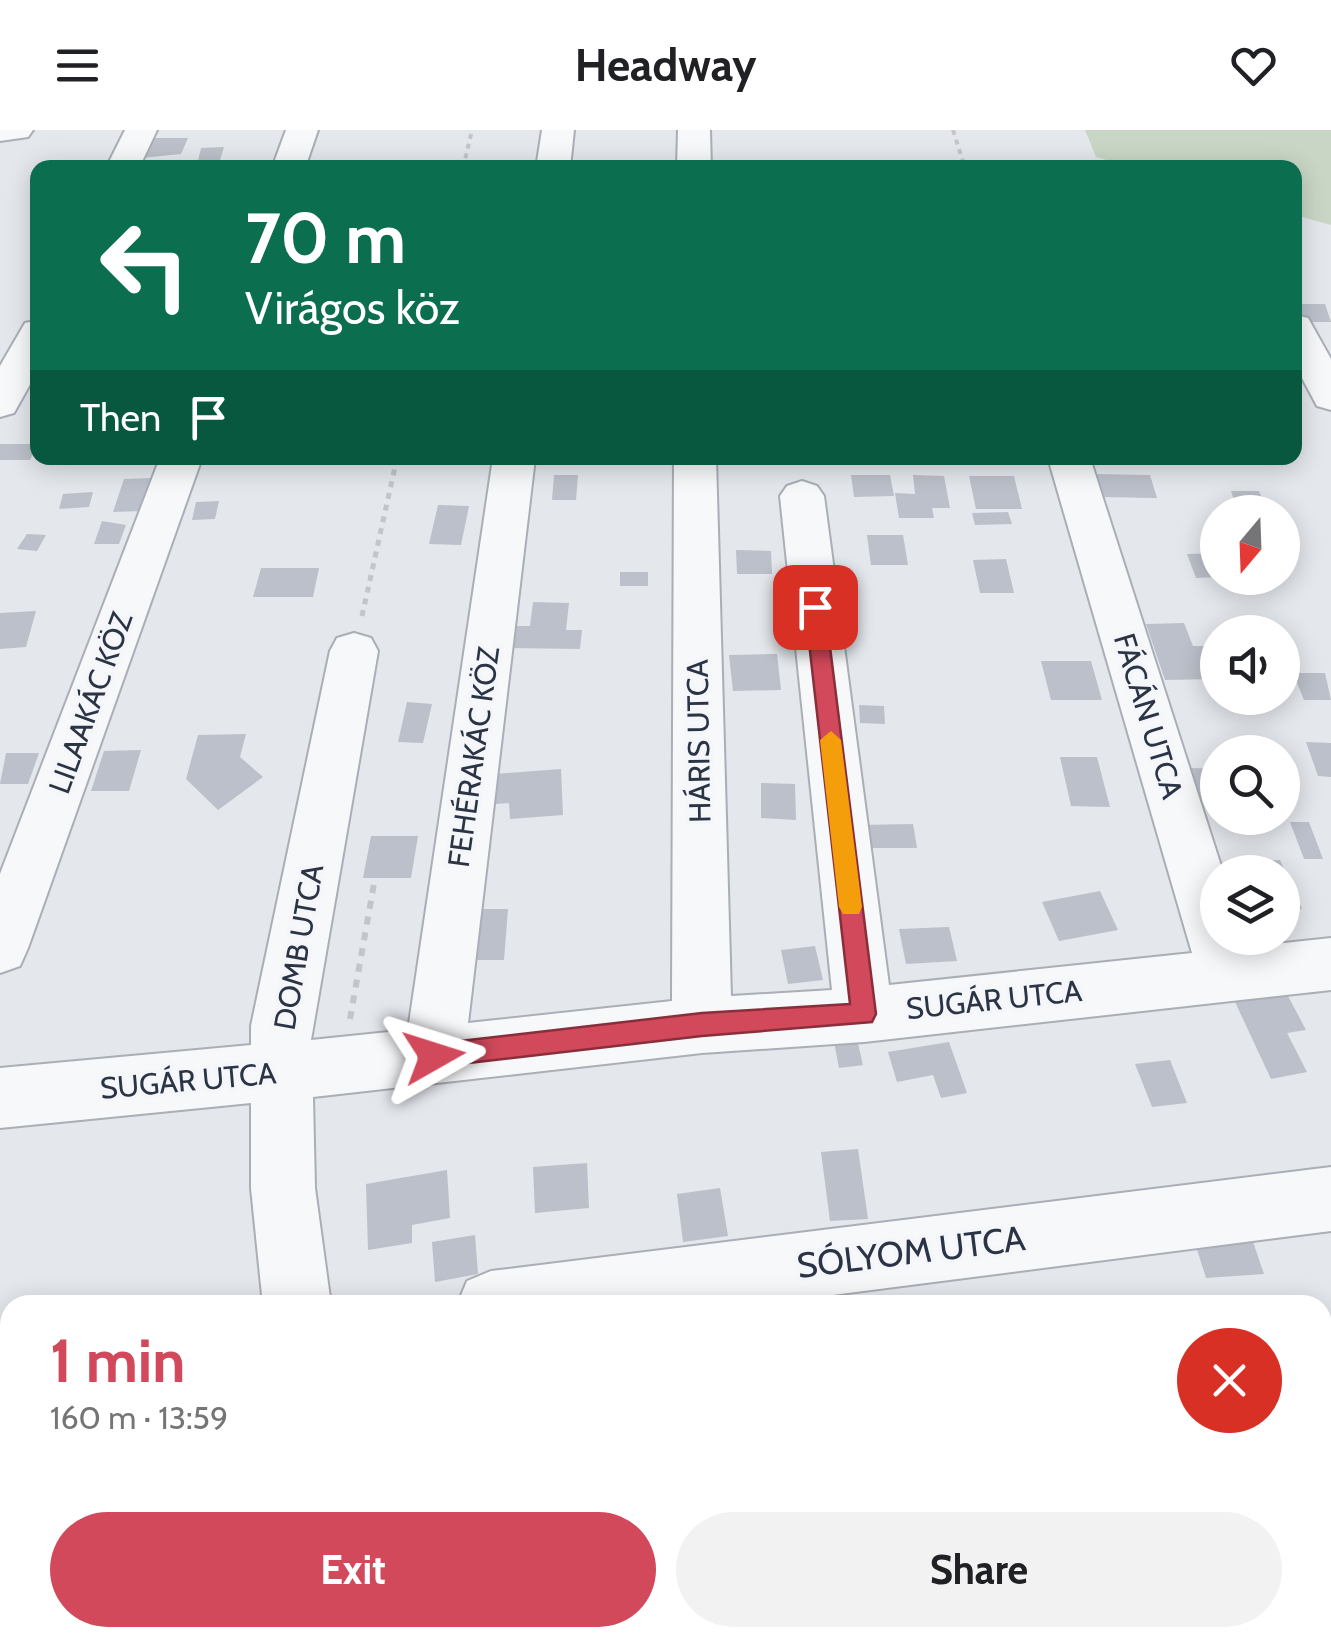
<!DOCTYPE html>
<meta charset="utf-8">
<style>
:root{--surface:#fff;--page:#f2f2f2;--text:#202124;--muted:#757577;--accent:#d1495b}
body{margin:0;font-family:Cabin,sans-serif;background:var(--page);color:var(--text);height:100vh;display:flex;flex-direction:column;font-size:38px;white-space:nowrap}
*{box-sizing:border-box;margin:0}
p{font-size:32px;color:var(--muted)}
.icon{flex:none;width:55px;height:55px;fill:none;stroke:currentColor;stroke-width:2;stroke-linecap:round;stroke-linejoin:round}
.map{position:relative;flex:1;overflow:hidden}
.drawer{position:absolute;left:0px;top:1165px;width:1332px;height:352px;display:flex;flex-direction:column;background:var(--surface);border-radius:30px 30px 0 0;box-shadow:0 5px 25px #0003}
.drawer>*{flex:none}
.guide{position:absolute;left:30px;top:30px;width:1272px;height:305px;border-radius:20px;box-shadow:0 5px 25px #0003;background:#0b6e4f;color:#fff;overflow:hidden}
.needle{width:65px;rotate:199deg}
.fabs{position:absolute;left:1200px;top:365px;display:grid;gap:20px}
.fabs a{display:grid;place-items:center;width:100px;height:100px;border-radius:50%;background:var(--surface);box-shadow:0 5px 25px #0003;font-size:50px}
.pin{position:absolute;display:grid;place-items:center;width:85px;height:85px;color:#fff;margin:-42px;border-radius:20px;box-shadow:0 5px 15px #0006}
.me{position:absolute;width:110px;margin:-55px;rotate:84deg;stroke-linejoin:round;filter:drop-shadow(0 0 8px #0008)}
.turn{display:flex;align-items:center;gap:35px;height:210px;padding:0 50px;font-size:45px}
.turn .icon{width:130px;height:130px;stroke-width:2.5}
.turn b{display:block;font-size:70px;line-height:85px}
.then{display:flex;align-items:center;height:95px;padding:0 50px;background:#0003;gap:20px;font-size:38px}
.round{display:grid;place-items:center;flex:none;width:105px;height:105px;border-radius:52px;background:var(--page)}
.headline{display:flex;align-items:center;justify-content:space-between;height:170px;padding:0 50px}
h1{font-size:60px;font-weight:700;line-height:75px;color:var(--accent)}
.button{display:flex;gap:20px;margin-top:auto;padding:20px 50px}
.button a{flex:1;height:115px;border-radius:60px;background:var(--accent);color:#fff;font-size:40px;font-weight:700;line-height:115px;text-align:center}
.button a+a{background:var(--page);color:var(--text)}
header{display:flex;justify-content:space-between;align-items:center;height:130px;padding:0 50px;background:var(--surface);font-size:45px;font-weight:700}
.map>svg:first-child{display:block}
</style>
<header><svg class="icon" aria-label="menu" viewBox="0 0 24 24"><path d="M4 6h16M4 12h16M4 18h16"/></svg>Headway<svg class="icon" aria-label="heart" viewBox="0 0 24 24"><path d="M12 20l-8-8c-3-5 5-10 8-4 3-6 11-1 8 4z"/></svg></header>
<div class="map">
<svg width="1331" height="1516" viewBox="0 0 1331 1516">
<rect width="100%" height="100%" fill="#e4e7ec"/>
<path fill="#c9d6c5" d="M 1085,0 L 1331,0 L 1331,95 L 1295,85 L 1295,38 L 1130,37 L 1096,27 Z"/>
<path fill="#bbc0ca" d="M 151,8 L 188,8 L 181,24 L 141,28 Z
M 224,17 L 220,30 L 198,31 L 201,18 Z
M 1295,174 L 1325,174 L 1331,192 L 1303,192 Z
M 0,314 L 38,314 L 30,330 L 0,330 Z
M 1092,344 L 1150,345 L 1157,368 L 1099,367 Z
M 554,345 L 578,345 L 576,370 L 552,370 Z
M 851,345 L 890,345 L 894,366 L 854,367 Z
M 913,345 L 944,346 L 950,378 L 932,378 L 934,388 L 899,388 L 895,363 L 915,364 Z
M 969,346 L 1014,346 L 1022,379 L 976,379 Z
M 154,348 L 144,381 L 113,382 L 124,349 Z
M 1231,361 L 1259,361 L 1264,373 L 1235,373 Z
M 93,362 L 89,377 L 59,379 L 63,364 Z
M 219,371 L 215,389 L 192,390 L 196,372 Z
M 438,375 L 469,376 L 461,415 L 429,414 Z
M 1008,382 L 1012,394 L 975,395 L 972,383 Z
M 102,391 L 126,395 L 119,414 L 94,414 Z
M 27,404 L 46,405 L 37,421 L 17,419 Z
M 867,405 L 903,405 L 908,435 L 871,435 Z
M 736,420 L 771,421 L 772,444 L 737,444 Z
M 1218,423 L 1218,447 L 1196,448 L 1187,424 Z
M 1006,429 L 1014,463 L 980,463 L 973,430 Z
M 261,438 L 319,438 L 313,467 L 253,467 Z
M 620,442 L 648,442 L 648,456 L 620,456 Z
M 533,472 L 569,473 L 566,500 L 582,500 L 580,519 L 509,518 L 512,496 L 530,496 Z
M 36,481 L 26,517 L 0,519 L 0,483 Z
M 1184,493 L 1193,516 L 1218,516 L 1218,549 L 1165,550 L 1146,494 Z
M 777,524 L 781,560 L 733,561 L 729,525 Z
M 1041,531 L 1091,531 L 1102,570 L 1051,570 Z
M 1293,543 L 1325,543 L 1331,570 L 1304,570 Z
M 407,572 L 432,574 L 423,613 L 398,612 Z
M 859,575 L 884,576 L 885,594 L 860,593 Z
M 246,604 L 240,627 L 263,647 L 218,680 L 186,649 L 198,605 Z
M 1306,612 L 1331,613 L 1331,647 L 1318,646 Z
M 141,620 L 129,661 L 91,661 L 104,621 Z
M 6,623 L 39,623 L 28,654 L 0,654 Z
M 1060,627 L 1097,627 L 1110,677 L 1071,676 Z
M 1191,638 L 1218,639 L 1218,669 L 1200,669 Z
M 561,639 L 563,685 L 510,689 L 509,673 L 482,675 L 482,645 Z
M 761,653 L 795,654 L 796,690 L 761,688 Z
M 1290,692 L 1309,692 L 1323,729 L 1304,729 Z
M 913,694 L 917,718 L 862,718 L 859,695 Z
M 371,706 L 418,706 L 411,748 L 363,748 Z
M 1280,730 L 1302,779 L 1282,781 L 1282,742 L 1229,742 L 1225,734 Z
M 1100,761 L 1118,800 L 1059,811 L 1042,772 Z
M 467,779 L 508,779 L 504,830 L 462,830 Z
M 949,797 L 957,831 L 906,834 L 899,799 Z
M 815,816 L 823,850 L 788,854 L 781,820 Z
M 1287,864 L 1306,900 L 1287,903 L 1307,942 L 1271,949 L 1235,872 Z
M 856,905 L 863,935 L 839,938 L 833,907 Z
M 949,912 L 967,963 L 941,968 L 933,945 L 897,952 L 888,922 Z
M 1170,930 L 1187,973 L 1152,977 L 1135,934 Z
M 858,1019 L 868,1089 L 830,1091 L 821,1022 Z
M 587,1033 L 589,1078 L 535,1083 L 533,1037 Z
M 447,1040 L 450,1088 L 412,1095 L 412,1113 L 368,1120 L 366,1054 Z
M 720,1058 L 728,1106 L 683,1112 L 677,1064 Z
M 475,1105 L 478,1144 L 435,1152 L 432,1112 Z
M 1251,1106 L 1264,1144 L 1206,1148 L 1194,1110 Z"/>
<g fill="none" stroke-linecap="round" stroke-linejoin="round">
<g stroke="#a9aeb7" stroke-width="4">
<path id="minor" d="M 0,0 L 33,0 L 28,7 L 0,11 Z
M 125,0 L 157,0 L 139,38 L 106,38 Z
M 286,0 L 318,0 L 305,38 L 272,38 Z
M 542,0 L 574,0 L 570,38 L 536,38 Z
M 678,0 L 710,0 L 711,38 L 677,38 Z
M 1295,185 L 1308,188 L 1331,229 L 1331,280 L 1317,276 L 1295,235 Z
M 38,190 L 38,240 L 14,283 L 0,287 L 0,236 L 25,193 Z
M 160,328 L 202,328 L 28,818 L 20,836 L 0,843 L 0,744 Z
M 493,328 L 535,328 L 468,893 L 672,871 L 674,328 L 716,328 L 731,866 L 832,860 L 780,366 L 787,356 L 802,351 L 817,356 L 824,366 L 889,855 L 1192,823 L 1048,328 L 1090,328 L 1223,742 L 1218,742 L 1218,808 L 1244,808 L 1247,817 L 1331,808 L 1331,860 L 864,912 L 702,923 L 313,967 L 315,1058 L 331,1175 L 263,1175 L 251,1058 L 251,973 L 0,998 L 0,938 L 251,915 L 251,896 L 330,521 L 337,508 L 354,503 L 371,508 L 378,521 L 311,910 L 408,900 Z
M 1331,1037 L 1331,1101 L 755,1175 L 457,1175 L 467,1151 L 491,1141 Z
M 1322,1380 L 1331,1380 L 1331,1454 L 1322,1455 Z
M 297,1508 L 375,1508 L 375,1516 L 297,1516 Z
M 647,1508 L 776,1508 L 773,1516 L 643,1516 Z"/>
</g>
<path stroke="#c2c5cb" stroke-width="4" stroke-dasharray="5 5" stroke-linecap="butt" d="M 953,0 L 965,38
M 463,38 L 472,0"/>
<path stroke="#c2c5cb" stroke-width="5" stroke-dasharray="6 6" stroke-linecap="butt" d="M 362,486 L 397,328"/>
<path stroke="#c2c5cb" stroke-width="6" stroke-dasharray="8 8" stroke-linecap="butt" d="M 350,889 L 375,748"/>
<use href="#minor" fill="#f7f8fa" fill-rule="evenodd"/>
</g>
<path fill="#d1495b" stroke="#882f3b" stroke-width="2.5" d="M 815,470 L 825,477 L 876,884 L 872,892 L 702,906 L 434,937 L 425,934 L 422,926 L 425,917 L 434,914 L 702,883 L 850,874 L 805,477 Z"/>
<path fill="#f59e0b" d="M 831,601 L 841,610 L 862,777 L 859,784 L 843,784 L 839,777 L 820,610 Z"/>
<g text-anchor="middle" stroke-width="8" stroke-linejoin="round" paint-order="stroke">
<g font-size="30" fill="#2b3445" stroke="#f4f6f9">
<text transform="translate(91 573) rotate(-70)" y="10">LILAAKÁC KÖZ</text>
<text transform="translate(1148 586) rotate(73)" y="10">FÁCÁN UTCA</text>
<text transform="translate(699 611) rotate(-91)" y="10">HÁRIS UTCA</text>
<text transform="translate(474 627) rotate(-82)" y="10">FEHÉRAKÁC KÖZ</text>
<text transform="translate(299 817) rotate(-80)" y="10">DOMB UTCA</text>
<text transform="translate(994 870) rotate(-6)" y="10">SUGÁR UTCA</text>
<text transform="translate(188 951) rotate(-5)" y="10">SUGÁR UTCA</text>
</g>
<g font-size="35" fill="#2b3445" stroke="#f4f6f9">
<text transform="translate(911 1122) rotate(-7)" y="12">SÓLYOM UTCA</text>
</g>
</g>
</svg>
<div class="fabs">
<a><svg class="needle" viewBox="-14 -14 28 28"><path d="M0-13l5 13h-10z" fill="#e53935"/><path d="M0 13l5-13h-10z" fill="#757577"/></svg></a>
<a><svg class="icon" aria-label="sound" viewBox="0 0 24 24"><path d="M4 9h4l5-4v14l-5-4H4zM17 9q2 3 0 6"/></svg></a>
<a><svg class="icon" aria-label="search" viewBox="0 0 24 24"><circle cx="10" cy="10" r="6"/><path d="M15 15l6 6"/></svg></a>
<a><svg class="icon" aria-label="layers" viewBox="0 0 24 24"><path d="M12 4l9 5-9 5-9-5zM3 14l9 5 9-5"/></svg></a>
</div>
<div class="pin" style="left:815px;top:477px;background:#d93025"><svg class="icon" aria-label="arrive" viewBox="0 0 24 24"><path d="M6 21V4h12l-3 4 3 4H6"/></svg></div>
<svg class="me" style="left:434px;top:926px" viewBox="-20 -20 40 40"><path d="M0-17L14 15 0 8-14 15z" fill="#d1495b" stroke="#fff" stroke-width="4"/></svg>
<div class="guide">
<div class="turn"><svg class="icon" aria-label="left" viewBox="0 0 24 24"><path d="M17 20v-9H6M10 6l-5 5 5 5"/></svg><div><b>70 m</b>Virágos köz</div></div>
<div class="then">Then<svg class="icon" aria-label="arrive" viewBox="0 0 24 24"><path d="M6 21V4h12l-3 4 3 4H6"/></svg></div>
</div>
<section class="drawer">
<div class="headline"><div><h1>1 min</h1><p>160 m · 13:59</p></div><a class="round" style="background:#d93025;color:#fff"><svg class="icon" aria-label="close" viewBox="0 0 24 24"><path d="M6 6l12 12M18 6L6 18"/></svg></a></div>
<div class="button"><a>Exit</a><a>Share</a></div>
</section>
</div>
